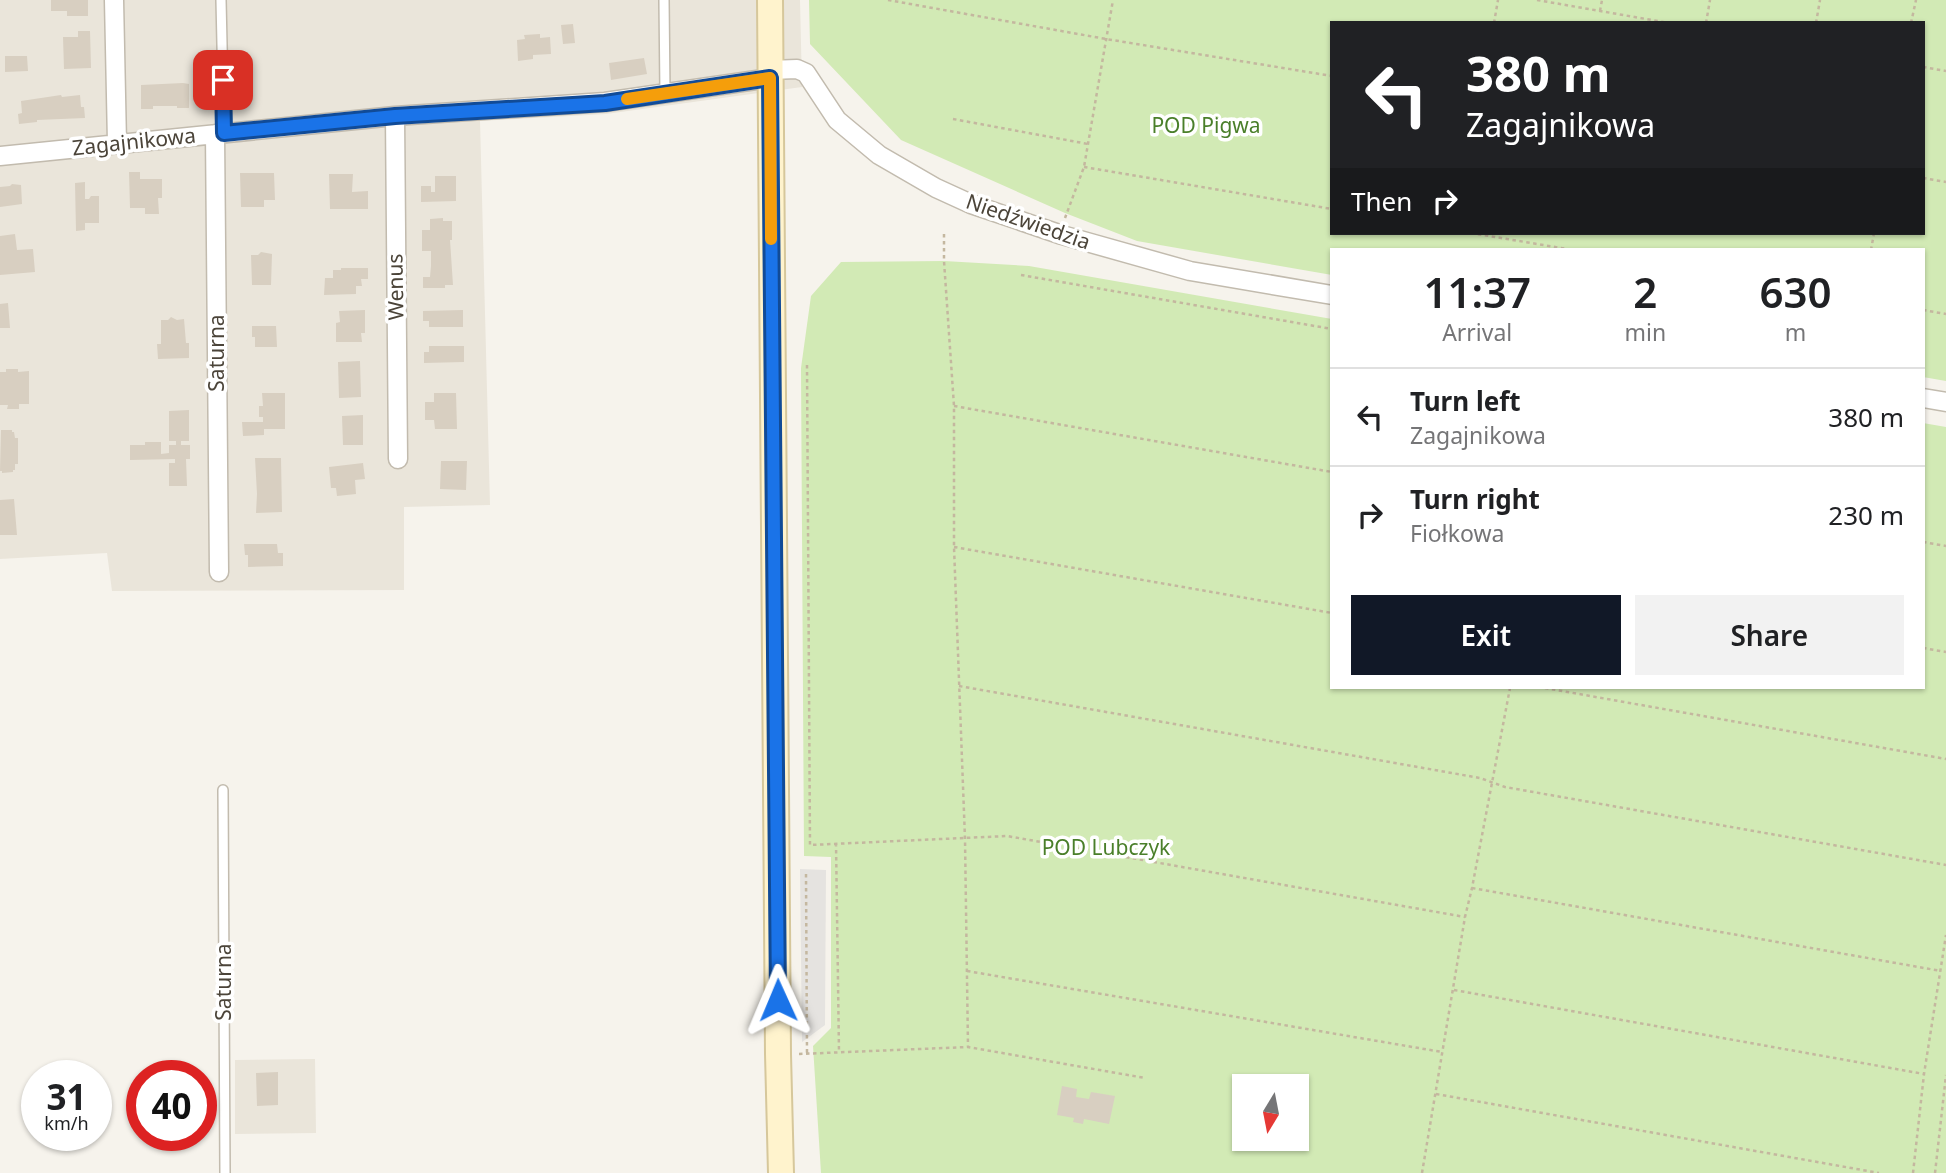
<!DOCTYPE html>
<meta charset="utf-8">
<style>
:root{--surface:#fff;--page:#f2f2f2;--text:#202124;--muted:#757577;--line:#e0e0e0;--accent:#111827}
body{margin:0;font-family:"Noto Sans",sans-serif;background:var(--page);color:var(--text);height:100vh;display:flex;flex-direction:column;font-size:26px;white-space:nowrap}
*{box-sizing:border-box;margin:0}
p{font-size:23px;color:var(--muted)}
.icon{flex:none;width:38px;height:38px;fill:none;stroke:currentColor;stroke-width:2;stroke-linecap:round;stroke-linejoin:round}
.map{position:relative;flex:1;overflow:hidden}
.drawer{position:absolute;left:1330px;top:248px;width:595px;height:441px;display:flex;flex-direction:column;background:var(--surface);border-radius:0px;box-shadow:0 2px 5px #0004}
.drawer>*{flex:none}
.top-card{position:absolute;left:1330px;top:21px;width:595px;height:214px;border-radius:0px;box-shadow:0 2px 5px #0004;background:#202124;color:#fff;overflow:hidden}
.needle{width:46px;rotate:190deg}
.controls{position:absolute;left:1232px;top:1074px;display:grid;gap:14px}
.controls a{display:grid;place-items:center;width:77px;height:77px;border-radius:0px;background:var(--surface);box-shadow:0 2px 5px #0004;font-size:35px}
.speed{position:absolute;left:21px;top:1060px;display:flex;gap:14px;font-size:35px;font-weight:700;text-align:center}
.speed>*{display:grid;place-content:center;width:91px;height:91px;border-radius:50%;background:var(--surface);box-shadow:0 2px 5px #0004;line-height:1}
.speed small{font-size:18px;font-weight:400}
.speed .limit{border:10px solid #d22;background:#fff;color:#111}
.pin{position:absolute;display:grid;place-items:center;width:60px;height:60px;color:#fff;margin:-30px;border-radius:14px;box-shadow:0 4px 10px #0006}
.me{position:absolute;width:77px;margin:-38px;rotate:359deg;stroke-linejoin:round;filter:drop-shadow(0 0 5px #0008)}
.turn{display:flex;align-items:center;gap:24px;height:147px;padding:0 21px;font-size:32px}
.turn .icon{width:91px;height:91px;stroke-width:2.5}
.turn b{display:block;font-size:49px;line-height:60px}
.then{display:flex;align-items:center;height:66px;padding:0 21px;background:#0003;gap:14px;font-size:26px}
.eta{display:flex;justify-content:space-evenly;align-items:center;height:119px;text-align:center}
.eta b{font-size:42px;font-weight:600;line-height:49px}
.cta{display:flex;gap:14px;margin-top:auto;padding:14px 21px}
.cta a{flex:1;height:80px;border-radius:0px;background:var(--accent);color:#fff;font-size:28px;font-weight:600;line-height:80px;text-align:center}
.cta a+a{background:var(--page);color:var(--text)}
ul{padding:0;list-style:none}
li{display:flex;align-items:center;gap:21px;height:98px;padding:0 21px;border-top:2px solid var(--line)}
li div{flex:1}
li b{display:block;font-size:26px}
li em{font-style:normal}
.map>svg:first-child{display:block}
</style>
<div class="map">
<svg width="1946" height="1173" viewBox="0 0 1946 1173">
<rect width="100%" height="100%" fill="#f6f3ec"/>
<path fill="#eae5da" d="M 0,0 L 800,0 L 802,87 L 606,114 L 480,121 L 490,505 L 404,507 L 404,590 L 112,591 L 107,553 L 0,559 Z
M 315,1059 L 316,1133 L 235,1134 L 235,1060 Z"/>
<path fill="#d2eab5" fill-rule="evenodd" d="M 809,0 L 1946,0 L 1946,381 L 1923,377 L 1923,250 L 1332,250 L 1332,275 L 1137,241 L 1065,213 L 901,140 L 810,44 ZM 1332,23 L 1923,23 L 1923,233 L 1332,233 Z
M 944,261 L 1029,266 L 1332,319 L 1332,688 L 1923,688 L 1923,423 L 1946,427 L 1946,1173 L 821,1173 L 813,1046 L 831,1028 L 831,857 L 804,856 L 801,368 L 811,296 L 841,262 ZM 1244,1087 L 1297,1087 L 1297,1139 L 1244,1139 Z"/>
<path fill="#e5e3e0" d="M 800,869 L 826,870 L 825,1025 L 802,1042 Z"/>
<path fill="#d8cfc1" d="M 51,0 L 88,0 L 88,16 L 67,16 L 67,11 L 51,11 Z
M 573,24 L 575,43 L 563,44 L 561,25 Z
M 78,31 L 90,31 L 91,68 L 64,69 L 63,37 L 78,37 Z
M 540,34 L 540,38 L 550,37 L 551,54 L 533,55 L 533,59 L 518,61 L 517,40 L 525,39 L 524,35 Z
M 5,56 L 27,56 L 28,71 L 5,72 Z
M 644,58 L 647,74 L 611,80 L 609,63 Z
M 183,83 L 189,84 L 189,108 L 177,108 L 177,106 L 153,106 L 153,109 L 141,109 L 141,85 Z
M 61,95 L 62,97 L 80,95 L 81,107 L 84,107 L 85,118 L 37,120 L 37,122 L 19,124 L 18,114 L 22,113 L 21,101 Z
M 129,172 L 140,172 L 140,179 L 162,179 L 162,198 L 158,198 L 159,214 L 145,214 L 145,208 L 130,208 Z
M 240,173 L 274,173 L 275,200 L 264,200 L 264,207 L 241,207 Z
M 329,174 L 353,174 L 352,192 L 368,191 L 368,209 L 330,209 Z
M 435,176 L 456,176 L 456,201 L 421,202 L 421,186 L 431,186 L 431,192 L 435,192 Z
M 85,182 L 85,199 L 89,199 L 91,196 L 99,196 L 99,223 L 85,223 L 85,230 L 76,231 L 75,183 Z
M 12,184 L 21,185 L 22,204 L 0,207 L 0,187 L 10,186 Z
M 443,218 L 443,221 L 452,221 L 452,240 L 450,240 L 453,285 L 445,285 L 445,288 L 423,288 L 423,277 L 430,277 L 431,266 L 431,251 L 422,251 L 422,230 L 430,230 L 430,219 Z
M 15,234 L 17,250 L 33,249 L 35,272 L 0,275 L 0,236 Z
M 261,252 L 272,254 L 271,285 L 252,285 L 251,255 L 258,255 Z
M 341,268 L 368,268 L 368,279 L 361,279 L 362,286 L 356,286 L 356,294 L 324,295 L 325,278 L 333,278 L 333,270 L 341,270 Z
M 8,303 L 10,328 L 0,328 L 0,304 Z
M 365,310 L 365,333 L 361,333 L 362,342 L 336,342 L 336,323 L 340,322 L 339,311 Z
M 463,310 L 463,327 L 429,327 L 429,321 L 423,321 L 423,311 Z
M 171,317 L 177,320 L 184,319 L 186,343 L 189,343 L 189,358 L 158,359 L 157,344 L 161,344 L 161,320 L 168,320 Z
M 252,326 L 276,326 L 277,347 L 255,347 L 255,337 L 252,337 Z
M 429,346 L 464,346 L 464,362 L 424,363 L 424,352 L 429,352 Z
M 360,361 L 361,397 L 339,398 L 338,362 Z
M 6,369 L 18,369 L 18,372 L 29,371 L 29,404 L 19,404 L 19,409 L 7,409 L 8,405 L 0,405 L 0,372 L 6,372 Z
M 262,393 L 285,393 L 285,429 L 264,429 L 264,435 L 243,436 L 242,422 L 263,422 L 263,417 L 259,417 L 259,406 L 263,406 Z
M 434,393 L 456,393 L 457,429 L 435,429 L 434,420 L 425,420 L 425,402 L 434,402 Z
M 189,410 L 189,441 L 181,441 L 181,445 L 190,445 L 190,459 L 186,459 L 187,486 L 169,486 L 169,463 L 175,463 L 175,459 L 130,460 L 130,445 L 145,445 L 145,442 L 161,442 L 161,454 L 169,453 L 169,445 L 176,445 L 176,441 L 169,441 L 169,411 Z
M 363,415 L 363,445 L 343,445 L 342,416 Z
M 1,430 L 12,430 L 12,432 L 14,432 L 15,438 L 18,438 L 18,464 L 15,464 L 15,470 L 13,470 L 13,472 L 2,473 L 2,471 L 0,471 Z
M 255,458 L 281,458 L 282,512 L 256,513 L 257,494 Z
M 441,461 L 467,461 L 466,490 L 440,489 Z
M 363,463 L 365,479 L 355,480 L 356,494 L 337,496 L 336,488 L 331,488 L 329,467 Z
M 14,499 L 17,535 L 0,535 L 0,500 Z
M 244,544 L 277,544 L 278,553 L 283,553 L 283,566 L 248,567 L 248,555 L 245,555 Z
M 278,1072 L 278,1105 L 257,1106 L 256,1073 Z
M 1062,1086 L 1077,1089 L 1076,1097 L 1089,1099 L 1091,1092 L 1115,1096 L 1109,1124 L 1084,1119 L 1083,1124 L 1073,1122 L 1074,1118 L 1057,1115 Z"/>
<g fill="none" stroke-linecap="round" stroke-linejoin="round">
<g stroke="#c2bbae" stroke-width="12">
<path id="lane" d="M 221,0 L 224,133
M 664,0 L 665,93
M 223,790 L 225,1173"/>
</g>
<g stroke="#c2bbae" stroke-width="21">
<path id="street" d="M 114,0 L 117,143
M 770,70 L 797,69 L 806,73 L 837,120 L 879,155 L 936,188 L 971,204 L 1062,235 L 1190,271 L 1332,295
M 395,116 L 398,459
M 215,134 L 219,572
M 0,156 L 395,116 L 605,102 L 770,78
M 1923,398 L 1946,402"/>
</g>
<g stroke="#d6c79b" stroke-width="28">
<path id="secondary" d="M 770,0 L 778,1054 L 781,1173"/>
</g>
<path stroke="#c4b79f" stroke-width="2.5" stroke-dasharray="3.5 3.5" stroke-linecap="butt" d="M 888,0 L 1106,39 L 1332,76
M 1537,0 L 1669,23
M 1600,11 L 1602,0
M 1494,23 L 1498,0
M 1706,23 L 1710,0
M 1816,23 L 1820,0
M 1911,23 L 1916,0
M 1923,67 L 1946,71
M 953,119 L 1088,144
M 1084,167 L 1332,209
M 1923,178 L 1946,182
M 1065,218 L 1084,167 L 1113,0
M 1471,233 L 1573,250
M 944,234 L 944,261 L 954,406 L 954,547 L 965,839 L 968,1047
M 1871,250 L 1874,233
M 1021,275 L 1332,329
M 1923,310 L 1946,314
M 807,365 L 810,845 L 1007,836 L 1465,917
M 954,406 L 1332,472
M 1923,542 L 1946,546
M 954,547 L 1332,613
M 1923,648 L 1946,652
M 959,686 L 1480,778 L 1505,787 L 1946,865
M 1545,688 L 1946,759
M 836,843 L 839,1052
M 806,874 L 807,1054
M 1472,888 L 1941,971
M 967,971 L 1442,1052
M 1454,990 L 1924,1074
M 799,1054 L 968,1047 L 1145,1078
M 1436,1094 L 1879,1173
M 1422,1173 L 1465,917 L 1472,888 L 1510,688
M 1913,1173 L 1924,1074 L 1946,935
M 1935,1173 L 1946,1075"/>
<use href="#lane" stroke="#fff" stroke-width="9"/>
<use href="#street" stroke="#fff" stroke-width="18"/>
<use href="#secondary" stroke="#fff3cd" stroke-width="24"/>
</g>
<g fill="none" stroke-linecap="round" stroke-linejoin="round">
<g stroke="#114b97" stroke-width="18">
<path id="route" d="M 223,80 L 224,133 L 395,116 L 605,103 L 770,78 L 778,1000"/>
</g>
<use href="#route" stroke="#1a73e8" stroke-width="12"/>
<path stroke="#f59e0b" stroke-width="12" d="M 627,99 L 770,78 L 771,239"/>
</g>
<g text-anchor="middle" stroke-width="7" stroke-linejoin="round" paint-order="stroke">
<g font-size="21" fill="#4a7f2a" stroke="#fff">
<text x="1206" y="133">POD Pigwa</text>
<text x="1106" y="855">POD Lubczyk</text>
</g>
<g font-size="21" fill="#4b4439" stroke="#fff">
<text transform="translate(134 142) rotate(-6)" y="7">Zagajnikowa</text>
<text transform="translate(1028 222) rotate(19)" y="7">Niedźwiedzia</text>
<text transform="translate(396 287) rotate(-91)" y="7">Wenus</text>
<text transform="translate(217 353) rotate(-90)" y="7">Saturna</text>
<text transform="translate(224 982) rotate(-90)" y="7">Saturna</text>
</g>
</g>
</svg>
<div class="controls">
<a><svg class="needle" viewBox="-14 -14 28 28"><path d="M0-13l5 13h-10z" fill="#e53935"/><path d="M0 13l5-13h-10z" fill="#757577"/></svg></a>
</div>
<div class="speed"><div>31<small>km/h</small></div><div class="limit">40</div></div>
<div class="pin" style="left:223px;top:80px;background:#d93025"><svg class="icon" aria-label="arrive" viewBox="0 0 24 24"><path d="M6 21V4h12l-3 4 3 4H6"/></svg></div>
<svg class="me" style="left:778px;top:1000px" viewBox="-20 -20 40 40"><path d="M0-17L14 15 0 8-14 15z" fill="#1a73e8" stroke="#fff" stroke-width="4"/></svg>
<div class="top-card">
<div class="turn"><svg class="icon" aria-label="left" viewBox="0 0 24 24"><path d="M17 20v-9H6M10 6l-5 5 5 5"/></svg><div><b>380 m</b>Zagajnikowa</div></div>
<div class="then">Then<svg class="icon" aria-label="right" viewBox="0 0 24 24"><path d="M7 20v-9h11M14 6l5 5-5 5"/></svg></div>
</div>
<section class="drawer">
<div class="eta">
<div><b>11:37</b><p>Arrival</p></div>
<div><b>2</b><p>min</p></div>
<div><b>630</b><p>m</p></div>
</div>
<ul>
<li><svg class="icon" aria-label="left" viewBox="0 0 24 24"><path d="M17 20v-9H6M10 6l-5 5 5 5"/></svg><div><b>Turn left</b><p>Zagajnikowa</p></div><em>380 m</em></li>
<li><svg class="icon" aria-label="right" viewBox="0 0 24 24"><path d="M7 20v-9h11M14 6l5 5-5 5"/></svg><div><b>Turn right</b><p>Fiołkowa</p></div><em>230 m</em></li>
</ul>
<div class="cta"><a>Exit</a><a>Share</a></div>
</section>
</div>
